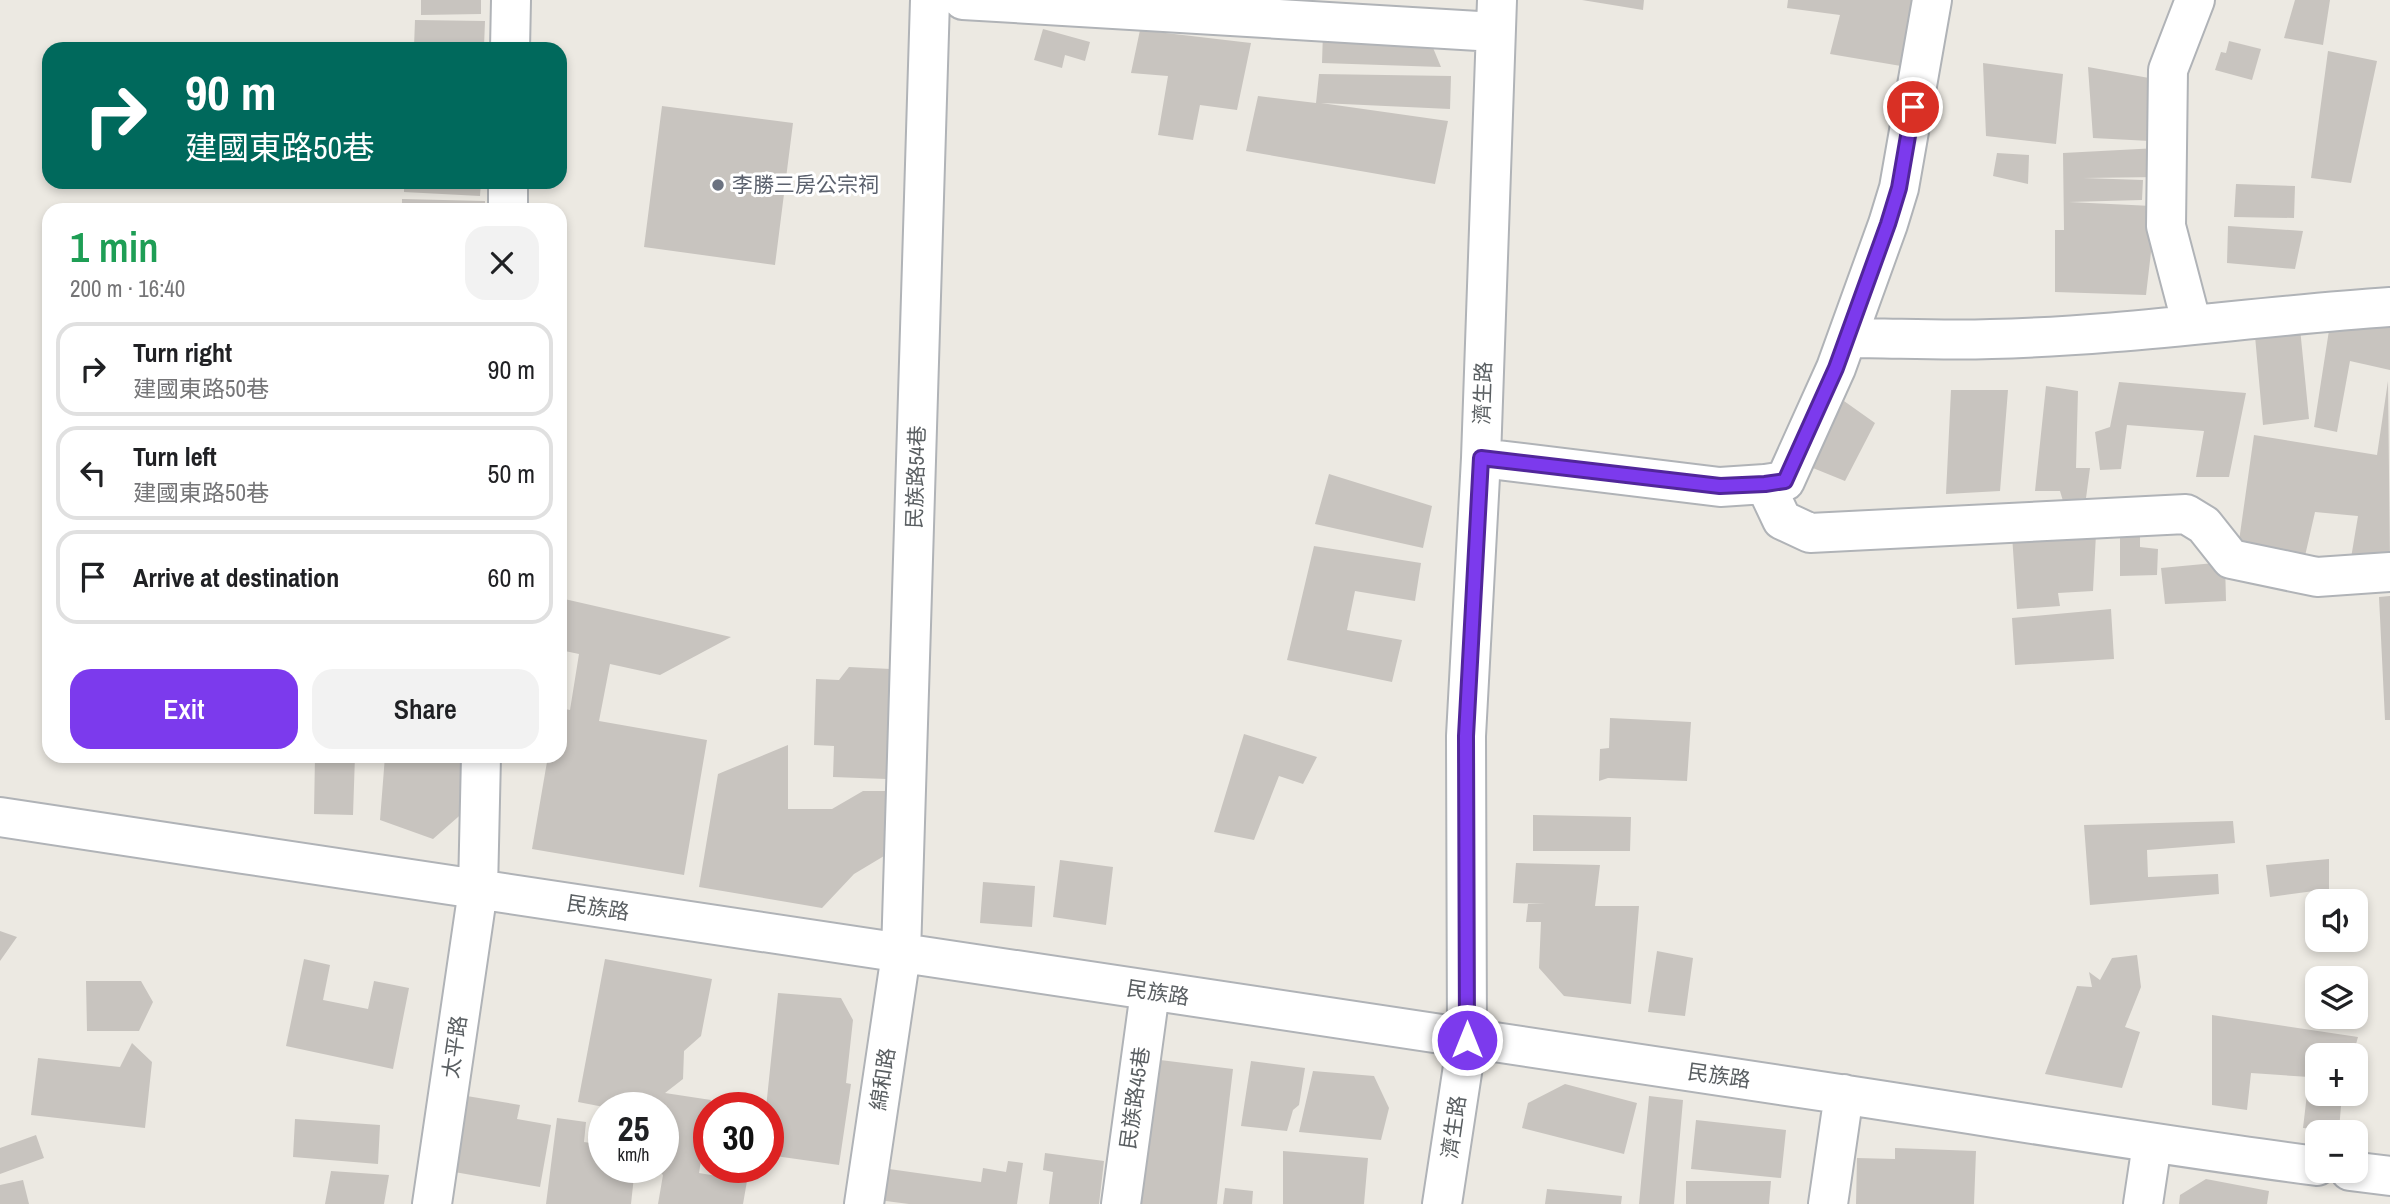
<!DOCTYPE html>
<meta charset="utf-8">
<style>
:root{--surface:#fff;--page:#f2f2f2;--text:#202124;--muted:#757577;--line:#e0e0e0;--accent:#7c3aed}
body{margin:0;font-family:"Archivo Narrow","Noto Sans TC",sans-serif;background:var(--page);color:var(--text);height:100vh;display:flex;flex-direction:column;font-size:26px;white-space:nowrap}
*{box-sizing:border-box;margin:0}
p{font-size:23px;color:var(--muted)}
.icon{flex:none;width:38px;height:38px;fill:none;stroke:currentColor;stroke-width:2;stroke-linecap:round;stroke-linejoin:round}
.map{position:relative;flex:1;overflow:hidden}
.panel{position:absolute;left:42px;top:203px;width:525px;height:560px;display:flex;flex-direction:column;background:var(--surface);border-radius:21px;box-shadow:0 4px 10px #0003}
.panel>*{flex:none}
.hud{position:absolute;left:42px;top:42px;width:525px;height:147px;border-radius:21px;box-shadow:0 4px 10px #0003;background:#00695c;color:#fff;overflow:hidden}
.buttons{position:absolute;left:2305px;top:889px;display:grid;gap:14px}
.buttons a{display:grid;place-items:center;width:63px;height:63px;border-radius:14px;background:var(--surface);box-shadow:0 4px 10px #0003;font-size:35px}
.speed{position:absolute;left:588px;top:1092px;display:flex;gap:14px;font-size:35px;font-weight:700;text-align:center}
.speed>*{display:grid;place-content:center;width:91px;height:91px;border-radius:50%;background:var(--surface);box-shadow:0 4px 10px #0003;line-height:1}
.speed small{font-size:18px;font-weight:400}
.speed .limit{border:10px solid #d22;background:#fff;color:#111}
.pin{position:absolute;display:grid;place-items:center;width:60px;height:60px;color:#fff;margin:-30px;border:4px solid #fff;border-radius:50%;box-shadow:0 2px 7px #0007}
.me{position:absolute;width:77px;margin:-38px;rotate:0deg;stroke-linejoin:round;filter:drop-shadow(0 0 5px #0008)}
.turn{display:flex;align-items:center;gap:24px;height:147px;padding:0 28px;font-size:32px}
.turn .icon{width:91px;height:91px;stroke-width:2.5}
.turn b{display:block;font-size:49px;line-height:60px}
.round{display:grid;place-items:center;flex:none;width:74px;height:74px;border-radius:21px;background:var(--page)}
.head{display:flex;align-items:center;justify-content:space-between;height:119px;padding:0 28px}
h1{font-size:42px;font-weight:600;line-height:52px;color:#1e9e55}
.action{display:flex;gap:14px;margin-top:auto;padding:14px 28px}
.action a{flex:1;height:80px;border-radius:21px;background:var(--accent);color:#fff;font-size:28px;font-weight:600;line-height:80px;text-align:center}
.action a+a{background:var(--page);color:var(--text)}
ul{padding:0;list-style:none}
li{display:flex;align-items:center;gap:21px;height:94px;margin:0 14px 10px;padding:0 14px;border:4px solid var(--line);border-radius:21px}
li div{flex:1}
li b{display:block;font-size:26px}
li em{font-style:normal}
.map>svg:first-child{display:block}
</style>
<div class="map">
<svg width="2390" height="1204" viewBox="0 0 2390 1204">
<rect width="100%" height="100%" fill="#ece9e2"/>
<path fill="#c8c4bf" d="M 421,0 L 481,0 L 481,14 L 421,15 Z
M 1582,0 L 1644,0 L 1643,10 Z
M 1788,0 L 1915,0 L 1901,66 L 1830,54 L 1840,15 L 1787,8 Z
M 2295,0 L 2330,0 L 2323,45 L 2284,38 Z
M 415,20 L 485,21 L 484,47 L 414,47 Z
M 1043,29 L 1090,42 L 1085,61 L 1065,55 L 1062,68 L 1034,60 Z
M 1140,30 L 1251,43 L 1237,110 L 1200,105 L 1193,140 L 1158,135 L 1168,76 L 1131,73 Z
M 1323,32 L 1431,43 L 1441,67 L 1322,63 Z
M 2229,41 L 2261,49 L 2252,80 L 2215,70 L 2221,52 L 2226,53 Z
M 2328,51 L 2377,61 L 2351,183 L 2311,178 Z
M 1983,63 L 2063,74 L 2056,144 L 1986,136 Z
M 2088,67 L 2149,78 L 2150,141 L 2093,138 Z
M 1319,74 L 1451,76 L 1450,109 L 1321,103 L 1448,121 L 1435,184 L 1246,151 L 1258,96 L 1316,103 Z
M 662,106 L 793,123 L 775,265 L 644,247 Z
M 2158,148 L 2159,177 L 2083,178 L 2143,180 L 2142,200 L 2069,202 L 2152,206 L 2153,235 L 2146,295 L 2055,292 L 2055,230 L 2064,230 L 2063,153 Z
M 1997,153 L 2029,155 L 2028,184 L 1993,176 Z
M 404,182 L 481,182 L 480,196 L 404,192 Z
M 2236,184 L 2295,186 L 2294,218 L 2234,217 Z
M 402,199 L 485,201 L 485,210 L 402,210 Z
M 2228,226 L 2303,231 L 2295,269 L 2227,263 Z
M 2332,311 L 2390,324 L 2390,370 L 2350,361 L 2337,432 L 2314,427 Z
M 2299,318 L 2309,419 L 2263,425 L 2254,325 Z
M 2388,381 L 2390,562 L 2351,558 L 2358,516 L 2315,512 L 2305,556 L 2239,541 L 2254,435 L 2377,455 Z
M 2119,382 L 2246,393 L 2229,477 L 2196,477 L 2204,431 L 2127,425 L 2121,469 L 2100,470 L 2095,432 L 2110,427 Z
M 2046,386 L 2078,391 L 2076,468 L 2090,468 L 2086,498 L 2063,501 L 2060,491 L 2035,491 Z
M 1951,390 L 2008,390 L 2000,491 L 1946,494 Z
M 1844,401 L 1875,423 L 1845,481 L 1808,466 Z
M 1329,474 L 1432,506 L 1423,548 L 1315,524 Z
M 2140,526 L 2140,547 L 2158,549 L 2157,575 L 2120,576 L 2120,531 Z
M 2096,534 L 2093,591 L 2058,593 L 2060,606 L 2017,609 L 2012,535 Z
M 1314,546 L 1421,563 L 1415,601 L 1355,591 L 1347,630 L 1402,640 L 1392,682 L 1287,660 Z
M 2225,562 L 2226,601 L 2165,604 L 2161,568 Z
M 2390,596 L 2390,720 L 2385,720 L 2379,597 Z
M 560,598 L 731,637 L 660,675 L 610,664 L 599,721 L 707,740 L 684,875 L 532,849 L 548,756 L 560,756 L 560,708 L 570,710 L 579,654 L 560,650 Z
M 2111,609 L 2114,659 L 2015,665 L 2012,618 Z
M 849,667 L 891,669 L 887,779 L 833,777 L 834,746 L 814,745 L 816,679 L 839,680 Z
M 1610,718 L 1691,722 L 1687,781 L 1608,778 L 1599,781 L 1600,749 L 1609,748 Z
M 1244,734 L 1317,757 L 1303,784 L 1279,776 L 1254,840 L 1214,832 Z
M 788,745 L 788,809 L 832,809 L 863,791 L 886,791 L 884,856 L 854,874 L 822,908 L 699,887 L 718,774 Z
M 315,756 L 355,756 L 353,815 L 314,814 Z
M 385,756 L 470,756 L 466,810 L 433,839 L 380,820 Z
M 1533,815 L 1631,817 L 1630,851 L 1533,851 Z
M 2233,821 L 2235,843 L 2147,850 L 2148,877 L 2218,874 L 2219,894 L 2090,905 L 2084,825 Z
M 2329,859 L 2329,889 L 2270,897 L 2266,865 Z
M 1060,860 L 1113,867 L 1106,925 L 1053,917 Z
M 1516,863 L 1600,865 L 1595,906 L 1639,906 L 1631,1004 L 1564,996 L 1539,968 L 1541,922 L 1526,922 L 1528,904 L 1546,904 L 1513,903 Z
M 983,882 L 1035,886 L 1032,927 L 980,923 Z
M 0,931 L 17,937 L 0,961 Z
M 1657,951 L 1693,958 L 1685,1016 L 1648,1012 Z
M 2137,955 L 2141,987 L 2125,1027 L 2140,1032 L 2122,1088 L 2045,1074 L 2077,986 L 2092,987 L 2089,972 L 2100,980 L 2112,958 Z
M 304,959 L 330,965 L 323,1000 L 368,1009 L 374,981 L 409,988 L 393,1069 L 286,1046 Z
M 605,959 L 712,979 L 701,1036 L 684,1051 L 683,1079 L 665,1093 L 711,1100 L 699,1173 L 747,1181 L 743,1204 L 658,1204 L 663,1175 L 655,1167 L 663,1167 L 663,1108 L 609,1108 L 578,1102 Z
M 86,981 L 141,981 L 153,1002 L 139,1031 L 87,1031 Z
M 778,993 L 841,998 L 853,1020 L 846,1083 L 851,1084 L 839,1165 L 768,1155 L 768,1108 L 766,1108 Z
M 2212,1015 L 2358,1037 L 2353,1055 L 2317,1055 L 2317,1094 L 2342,1094 L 2339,1130 L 2303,1128 L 2309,1077 L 2251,1073 L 2247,1110 L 2212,1105 Z
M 132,1043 L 152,1062 L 145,1128 L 31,1115 L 38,1058 L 120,1067 Z
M 1152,1059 L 1233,1069 L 1217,1204 L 1135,1204 Z
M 1251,1061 L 1305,1068 L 1299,1105 L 1293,1110 L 1287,1131 L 1241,1126 Z
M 1313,1071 L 1374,1076 L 1389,1108 L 1381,1140 L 1299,1132 Z
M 1565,1084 L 1637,1103 L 1624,1154 L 1522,1128 L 1528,1103 Z
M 455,1094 L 520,1105 L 517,1119 L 551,1125 L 540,1187 L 443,1170 Z
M 1649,1096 L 1683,1100 L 1674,1204 L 1639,1204 Z
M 557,1118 L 586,1122 L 584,1142 L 604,1145 L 604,1167 L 635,1167 L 631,1204 L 546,1204 Z
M 295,1119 L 380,1125 L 378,1164 L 293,1157 Z
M 1696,1120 L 1786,1130 L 1781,1178 L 1691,1169 Z
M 36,1135 L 44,1158 L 0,1174 L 0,1148 Z
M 1895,1148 L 1976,1151 L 1974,1204 L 1856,1204 L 1857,1158 L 1895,1159 Z
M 1283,1151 L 1368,1158 L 1364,1204 L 1283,1204 Z
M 1045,1153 L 1104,1161 L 1099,1204 L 1049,1204 L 1053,1172 L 1043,1170 Z
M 1008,1161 L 1023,1163 L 1017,1204 L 909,1204 L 878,1200 L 882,1168 L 981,1182 L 983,1168 L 1006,1172 Z
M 331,1171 L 389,1175 L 384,1204 L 325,1204 Z
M 2206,1179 L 2269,1191 L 2267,1204 L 2179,1204 L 2180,1195 Z
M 23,1180 L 29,1204 L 0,1204 L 0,1185 Z
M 1686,1181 L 1771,1181 L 1769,1204 L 1686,1204 Z
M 1225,1188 L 1253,1191 L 1252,1204 L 1223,1204 Z
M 1547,1189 L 1622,1196 L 1621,1204 L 1545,1204 Z"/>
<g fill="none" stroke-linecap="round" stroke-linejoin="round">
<g stroke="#b0b3b7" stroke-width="42">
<path id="minor" d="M 963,0 L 1495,32
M 510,49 L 511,0
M 508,210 L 508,182
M 2192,325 L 2166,226 L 2168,70 L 2195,0
M 1847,338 C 1895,338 1943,341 1991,339 C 2124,336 2257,316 2390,307
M 1481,458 L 1720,487 L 1765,484 L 1785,481 L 1836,368 L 1888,224 L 1899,188 L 1932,0
M 1765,484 L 1782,520 L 1810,533 L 2186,514 L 2204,525 L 2231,559 L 2317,577 L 2390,572
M 0,817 C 613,910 1226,1002 1840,1094 C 1999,1118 2157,1145 2317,1166
M 2350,1171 L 2390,1176
M 432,1204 L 478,890 L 481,756
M 864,1204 L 901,954 L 930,0
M 1121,1204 L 1150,992
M 1442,1204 L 1467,1040 L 1466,736 L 1481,458 L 1497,0
M 1828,1204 L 1844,1094
M 2143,1204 L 2152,1144"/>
</g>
<use href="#minor" stroke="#fff" stroke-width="38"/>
</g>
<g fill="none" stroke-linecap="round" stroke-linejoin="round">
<g stroke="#51269a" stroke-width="18">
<path id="route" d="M 1467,1040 L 1466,736 L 1481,458 L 1720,486 L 1765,484 L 1785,481 L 1836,368 L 1888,224 L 1899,188 L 1913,107"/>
</g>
<use href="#route" stroke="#7c3aed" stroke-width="12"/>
</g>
<circle fill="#6b7280" stroke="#fff" stroke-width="2.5" cx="718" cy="185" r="7"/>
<g text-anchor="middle" stroke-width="6" stroke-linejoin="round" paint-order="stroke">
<g font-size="21" fill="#5b616d" stroke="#fff" text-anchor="start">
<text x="732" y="192">李勝三房公宗祠</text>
</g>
<g font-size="21" fill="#5a5f62" stroke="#fff">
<text transform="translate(1483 393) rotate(-88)" y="7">濟生路</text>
<text transform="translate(916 477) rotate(-88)" y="7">民族路54巷</text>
<text transform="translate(598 908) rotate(9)" y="7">民族路</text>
<text transform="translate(1158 993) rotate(9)" y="7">民族路</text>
<text transform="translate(455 1047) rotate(-82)" y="7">太平路</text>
<text transform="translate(1719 1076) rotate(8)" y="7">民族路</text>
<text transform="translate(883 1079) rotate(-81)" y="7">綿和路</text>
<text transform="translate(1135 1098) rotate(-82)" y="7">民族路45巷</text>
<text transform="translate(1454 1127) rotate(-82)" y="7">濟生路</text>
</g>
</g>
</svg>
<div class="buttons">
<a><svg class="icon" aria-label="sound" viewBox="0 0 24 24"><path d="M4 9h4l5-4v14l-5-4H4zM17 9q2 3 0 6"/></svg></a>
<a><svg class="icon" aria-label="layers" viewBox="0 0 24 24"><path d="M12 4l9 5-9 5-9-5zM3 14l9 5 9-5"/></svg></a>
<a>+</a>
<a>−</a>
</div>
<div class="speed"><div>25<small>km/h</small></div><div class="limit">30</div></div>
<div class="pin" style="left:1913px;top:107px;background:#d93025"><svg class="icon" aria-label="arrive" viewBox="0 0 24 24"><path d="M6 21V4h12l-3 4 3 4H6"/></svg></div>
<svg class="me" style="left:1467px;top:1040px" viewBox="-20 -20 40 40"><circle r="17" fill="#7c3aed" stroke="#fff" stroke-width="3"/><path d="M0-11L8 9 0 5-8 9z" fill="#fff"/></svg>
<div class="hud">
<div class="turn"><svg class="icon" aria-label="right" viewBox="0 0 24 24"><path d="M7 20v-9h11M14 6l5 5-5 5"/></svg><div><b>90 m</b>建國東路50巷</div></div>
</div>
<section class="panel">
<div class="head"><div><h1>1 min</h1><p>200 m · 16:40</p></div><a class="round"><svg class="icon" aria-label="close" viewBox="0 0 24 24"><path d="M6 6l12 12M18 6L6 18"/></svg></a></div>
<ul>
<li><svg class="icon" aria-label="right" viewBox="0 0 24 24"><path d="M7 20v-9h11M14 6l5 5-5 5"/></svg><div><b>Turn right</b><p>建國東路50巷</p></div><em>90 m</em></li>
<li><svg class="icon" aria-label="left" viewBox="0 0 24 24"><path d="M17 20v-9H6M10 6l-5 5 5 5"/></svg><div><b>Turn left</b><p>建國東路50巷</p></div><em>50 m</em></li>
<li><svg class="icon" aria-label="arrive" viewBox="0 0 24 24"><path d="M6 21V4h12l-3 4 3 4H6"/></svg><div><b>Arrive at destination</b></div><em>60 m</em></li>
</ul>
<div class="action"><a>Exit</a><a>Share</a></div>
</section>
</div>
